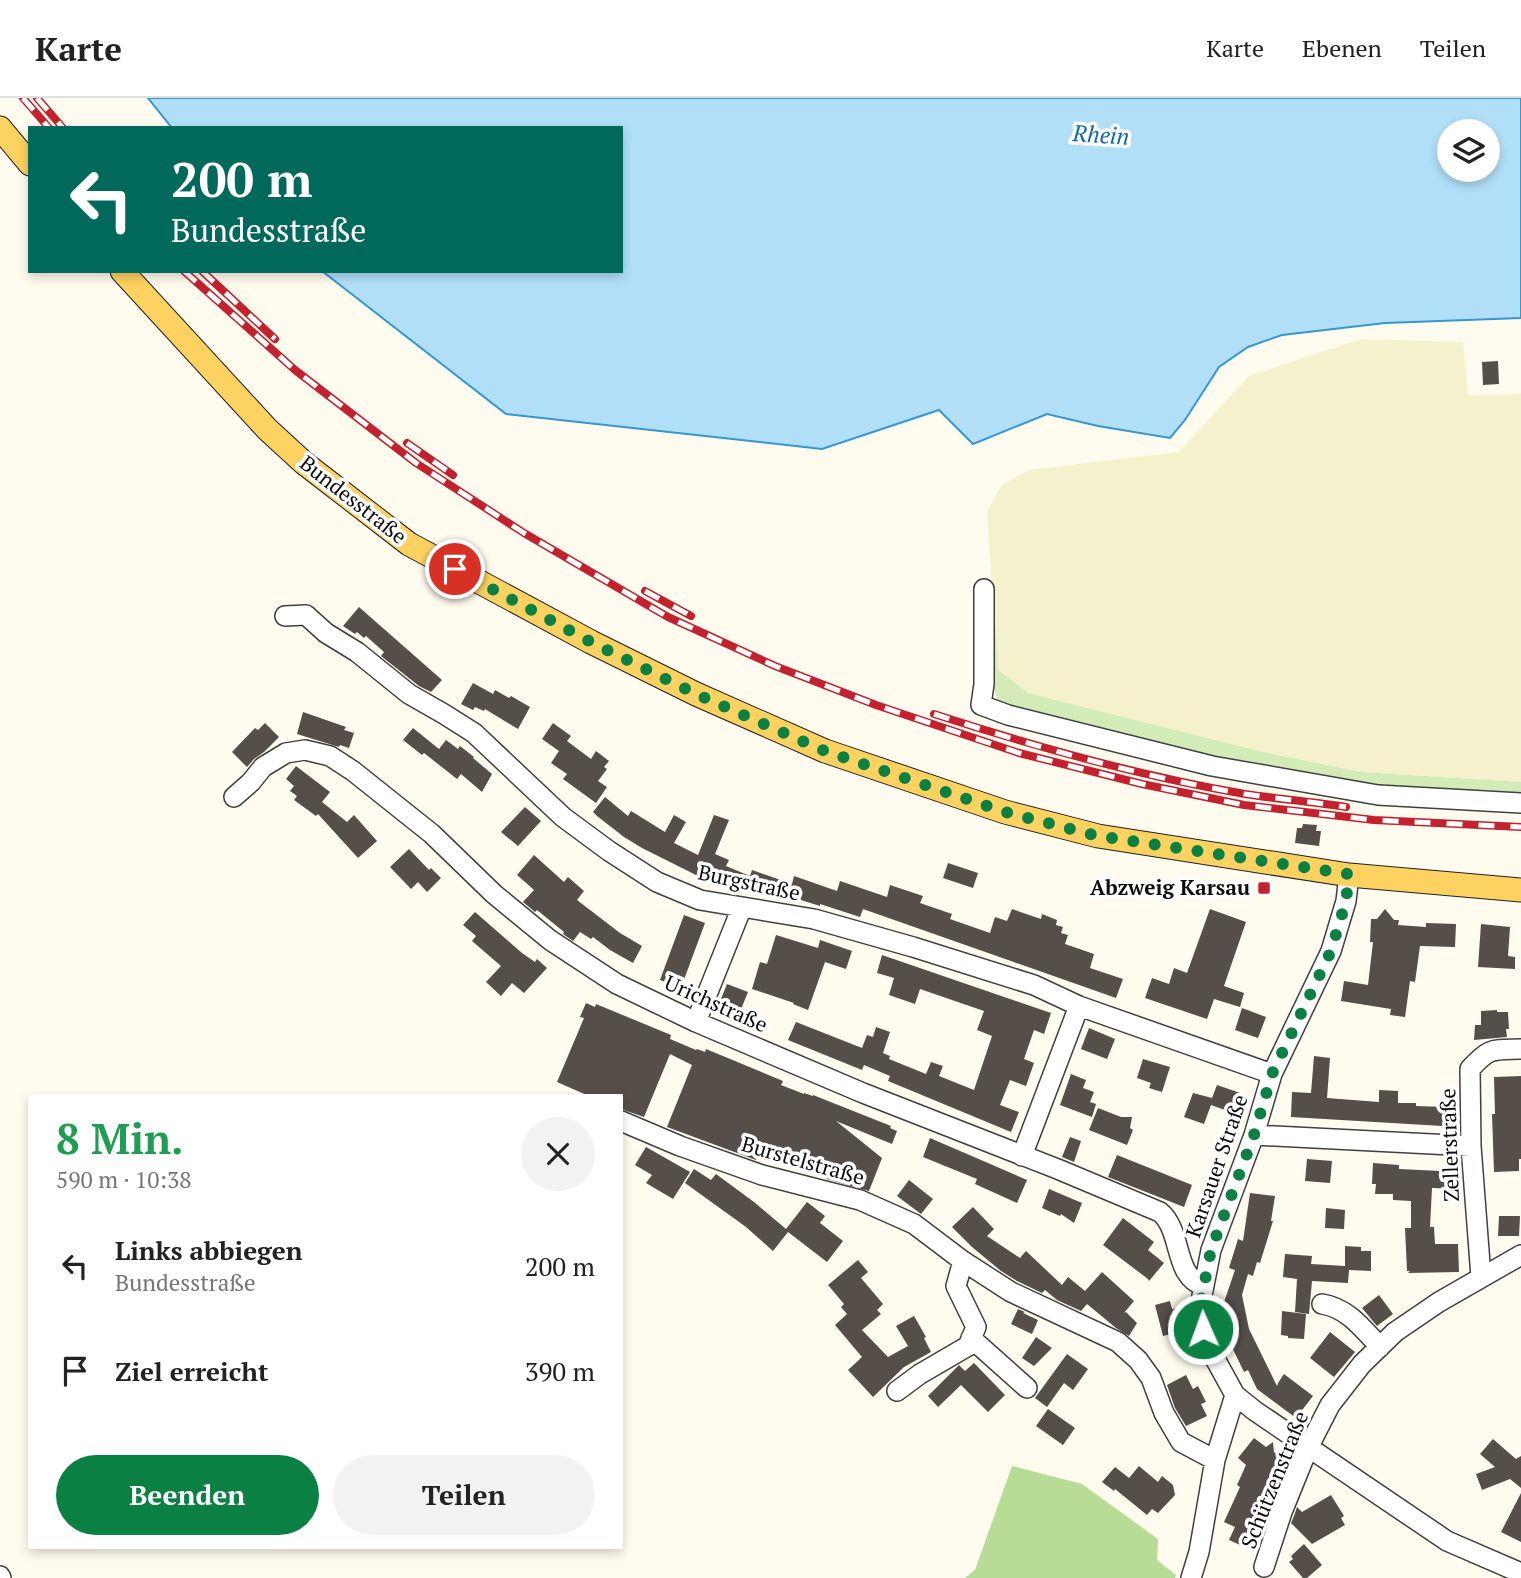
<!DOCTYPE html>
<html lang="de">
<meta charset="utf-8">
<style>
:root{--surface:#fff;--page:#f2f2f2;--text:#222;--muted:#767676;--line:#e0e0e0;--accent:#0b8043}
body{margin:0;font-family:"PT Serif",serif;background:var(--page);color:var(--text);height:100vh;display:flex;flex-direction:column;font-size:26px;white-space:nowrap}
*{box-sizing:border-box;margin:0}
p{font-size:23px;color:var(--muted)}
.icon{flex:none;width:38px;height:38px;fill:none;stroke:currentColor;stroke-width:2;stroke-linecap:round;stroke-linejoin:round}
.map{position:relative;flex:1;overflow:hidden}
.side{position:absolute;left:28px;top:996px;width:595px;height:455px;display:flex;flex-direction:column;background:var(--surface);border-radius:0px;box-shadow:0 4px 10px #0003}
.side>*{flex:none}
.top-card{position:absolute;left:28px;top:28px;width:595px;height:147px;border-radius:0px;box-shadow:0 4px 10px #0003;background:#00695c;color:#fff;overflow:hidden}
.tools{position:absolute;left:1437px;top:21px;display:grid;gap:14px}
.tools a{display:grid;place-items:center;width:63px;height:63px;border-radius:50%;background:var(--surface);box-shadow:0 4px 10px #0003;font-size:35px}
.pin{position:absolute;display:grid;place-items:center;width:60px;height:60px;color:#fff;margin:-30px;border:4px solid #fff;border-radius:50%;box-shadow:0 2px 7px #0007}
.me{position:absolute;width:77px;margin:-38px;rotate:358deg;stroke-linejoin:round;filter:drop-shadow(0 0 5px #0008)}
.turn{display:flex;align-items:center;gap:24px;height:147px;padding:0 28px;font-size:32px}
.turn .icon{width:91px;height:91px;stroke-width:2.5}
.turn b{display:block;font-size:49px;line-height:60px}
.round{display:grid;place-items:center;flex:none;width:74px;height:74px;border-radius:37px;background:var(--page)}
.head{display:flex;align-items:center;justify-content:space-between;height:119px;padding:0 28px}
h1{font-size:42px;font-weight:700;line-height:52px;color:#1e9e55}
.cta{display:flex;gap:14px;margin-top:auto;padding:14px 28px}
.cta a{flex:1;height:80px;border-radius:42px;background:var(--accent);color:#fff;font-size:28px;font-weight:700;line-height:80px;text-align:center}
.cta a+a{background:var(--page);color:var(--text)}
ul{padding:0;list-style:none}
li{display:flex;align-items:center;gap:21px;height:105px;padding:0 28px}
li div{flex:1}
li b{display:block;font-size:26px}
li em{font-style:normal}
header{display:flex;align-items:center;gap:42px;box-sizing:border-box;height:98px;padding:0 35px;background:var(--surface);border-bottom:2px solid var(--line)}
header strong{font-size:33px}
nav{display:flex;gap:38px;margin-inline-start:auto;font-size:24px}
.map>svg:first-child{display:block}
</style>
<header>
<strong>Karte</strong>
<nav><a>Karte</a><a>Ebenen</a><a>Teilen</a></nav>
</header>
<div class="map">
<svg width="1521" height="1480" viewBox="0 0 1521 1480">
<rect width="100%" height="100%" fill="#fffbee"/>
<path fill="#f6f1cd" d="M 1361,241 L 1463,244 L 1468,297 L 1521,296 L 1521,684 L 1361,674 L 1263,654 L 1028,595 L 998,573 L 987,414 L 1002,387 L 1029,372 L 1179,354 L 1249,278 Z"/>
<path fill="#d3ebb6" d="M 994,505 L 998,572 L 1028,595 L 1263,654 L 1361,674 L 1521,684 L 1521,698 L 1492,698 L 1311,682 L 1029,616 L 998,603 L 992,586 Z"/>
<path fill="#b7dc95" d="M 1012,1368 L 1082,1386 L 1158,1441 L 1157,1462 L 1176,1477 L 1175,1480 L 965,1480 L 975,1472 Z"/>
<path fill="#b1dff8" stroke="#3597d1" stroke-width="2" fill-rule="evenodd" d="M 148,0 L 1521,0 L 1521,220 L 1385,225 L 1282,237 L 1248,249 L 1219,269 L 1185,322 L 1170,340 L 1098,328 L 1047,316 L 973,346 L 939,312 L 822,351 L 506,316 L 322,173 L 621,173 L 621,30 L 172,30 ZM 1449,33 L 1488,33 L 1488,72 L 1449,72 Z"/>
<path fill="#564e49" d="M 1498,263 L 1499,286 L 1483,287 L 1482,264 Z
M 359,509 L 442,582 L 431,594 L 419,588 L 381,558 L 384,554 L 366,538 L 364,540 L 357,534 L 355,536 L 343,528 Z
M 473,585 L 493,596 L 495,592 L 509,600 L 511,598 L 530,609 L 518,631 L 485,611 L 484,613 L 475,609 L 473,612 L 461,606 Z
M 303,614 L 346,629 L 344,632 L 354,635 L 349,650 L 340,647 L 339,649 L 297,636 Z
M 265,625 L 279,639 L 264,654 L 254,661 L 247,669 L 232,654 L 255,630 L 258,632 Z
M 553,625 L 571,638 L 567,643 L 591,661 L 596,653 L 609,663 L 604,669 L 607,671 L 598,683 L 607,689 L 596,705 L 563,681 L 567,676 L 551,665 L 559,653 L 542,641 Z
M 413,630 L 439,651 L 446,642 L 458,651 L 460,648 L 474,659 L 473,660 L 492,676 L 482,694 L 461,676 L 457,681 L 424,655 L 422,657 L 403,642 Z
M 296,668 L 330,694 L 322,704 L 347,724 L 354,717 L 377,743 L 358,760 L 318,716 L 316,718 L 294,702 L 297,698 L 290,693 L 294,688 L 286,681 Z
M 605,699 L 628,718 L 631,713 L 665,734 L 674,717 L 686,724 L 674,745 L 698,757 L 714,717 L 729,722 L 715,756 L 729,762 L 726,768 L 750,778 L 752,772 L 792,786 L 794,778 L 837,793 L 840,783 L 887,799 L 890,787 L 923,798 L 920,805 L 952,816 L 950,821 L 990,835 L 995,819 L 1007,823 L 1012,811 L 1041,821 L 1042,816 L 1057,822 L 1056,827 L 1063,829 L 1061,835 L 1068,837 L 1065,846 L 1094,856 L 1090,870 L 1123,881 L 1116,900 L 863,811 L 860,819 L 820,806 L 820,808 L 785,797 L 784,801 L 767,796 L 767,797 L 761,796 L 722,781 L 720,787 L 704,781 L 642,750 L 624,739 L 597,718 L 593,714 Z
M 525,709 L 541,723 L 518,748 L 501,734 Z
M 1303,726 L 1317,727 L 1316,733 L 1321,733 L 1319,748 L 1295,745 L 1297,730 L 1302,730 Z
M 409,751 L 429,772 L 431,770 L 441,780 L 427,794 L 418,784 L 411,791 L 390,769 Z
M 534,757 L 564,784 L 568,779 L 584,793 L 577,802 L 620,835 L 642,848 L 633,865 L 610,852 L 593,839 L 591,841 L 580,834 L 573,843 L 563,836 L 564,834 L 537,812 L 535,814 L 523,804 L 534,792 L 517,777 Z
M 948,765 L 978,775 L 973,790 L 943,780 Z
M 1210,811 L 1246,824 L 1224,888 L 1244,895 L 1240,909 L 1214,901 L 1207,921 L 1145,900 L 1152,880 L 1169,886 L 1174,870 L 1187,875 Z
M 1385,811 L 1394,822 L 1399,822 L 1398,827 L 1426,829 L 1426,825 L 1456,826 L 1455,849 L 1420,848 L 1415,884 L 1410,883 L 1405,919 L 1390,917 L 1391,911 L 1341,903 L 1344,883 L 1368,887 L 1373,844 L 1370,844 L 1371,821 L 1377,821 Z
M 475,814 L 522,855 L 535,864 L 537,861 L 547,870 L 524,895 L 512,885 L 501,898 L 486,884 L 501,868 L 472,843 L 476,838 L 463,827 Z
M 684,817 L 705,825 L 682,887 L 676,884 L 675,888 L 660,882 Z
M 1481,826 L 1510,829 L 1508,858 L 1515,859 L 1515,871 L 1478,869 Z
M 776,837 L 818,850 L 820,842 L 852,853 L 846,871 L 825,864 L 808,912 L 793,906 L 794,905 L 752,891 L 760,864 L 767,866 Z
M 882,857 L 1051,915 L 1044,936 L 1034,932 L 1024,961 L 1034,965 L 1026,988 L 1010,982 L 1000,1007 L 1019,1014 L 1011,1034 L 888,983 L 890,978 L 864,967 L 862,972 L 788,942 L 796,924 L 862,950 L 867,937 L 873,939 L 876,929 L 890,934 L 883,955 L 890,958 L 889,961 L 926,976 L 931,964 L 943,968 L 939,978 L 974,992 L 992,938 L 977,932 L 984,913 L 920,891 L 915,906 L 889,897 L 894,880 L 877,875 Z
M 727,886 L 748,894 L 737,921 L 716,913 Z
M 586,905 L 595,909 L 596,906 L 671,937 L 670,941 L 696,952 L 697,951 L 705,954 L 706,951 L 783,983 L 781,987 L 804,996 L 804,995 L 813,998 L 813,997 L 891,1028 L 890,1030 L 897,1033 L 892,1046 L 836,1023 L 882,1060 L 869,1093 L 830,1082 L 759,1054 L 756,1062 L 667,1029 L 692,967 L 670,956 L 644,1019 L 621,1011 L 621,998 L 589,998 L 557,984 L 584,920 L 580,919 Z
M 1242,910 L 1266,919 L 1258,940 L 1235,932 Z
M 1497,912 L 1497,914 L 1508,914 L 1509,931 L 1506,931 L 1507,939 L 1474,942 L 1475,927 L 1481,927 L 1481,913 Z
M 1089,930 L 1115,941 L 1107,961 L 1081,951 Z
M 1314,958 L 1330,960 L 1327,1000 L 1379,1004 L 1379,992 L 1398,993 L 1398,1005 L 1416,1005 L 1416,1008 L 1444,1009 L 1444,1007 L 1458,1008 L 1459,1029 L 1291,1019 L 1292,994 L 1311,995 Z
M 1143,961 L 1170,969 L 1162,994 L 1149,990 L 1151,985 L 1137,980 Z
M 1071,976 L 1086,982 L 1083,990 L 1094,994 L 1090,1004 L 1096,1006 L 1092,1019 L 1060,1007 Z
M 1521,978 L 1521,1061 L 1519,1061 L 1519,1073 L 1494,1074 L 1492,1016 L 1495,1016 L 1494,979 Z
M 1217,987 L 1246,997 L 1239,1017 L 1211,1007 L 1204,1026 L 1184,1019 L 1193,995 L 1212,1000 Z
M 1098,1010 L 1121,1019 L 1132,1019 L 1130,1030 L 1133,1032 L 1127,1047 L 1089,1032 Z
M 1070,1039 L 1081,1043 L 1074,1064 L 1062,1059 Z
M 930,1040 L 1027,1082 L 1017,1105 L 975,1086 L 977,1081 L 923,1059 Z
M 646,1049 L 690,1074 L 673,1101 L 646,1085 L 652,1077 L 635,1067 Z
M 1117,1057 L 1192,1087 L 1184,1109 L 1108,1079 Z
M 1307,1061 L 1332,1063 L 1330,1085 L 1305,1083 Z
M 1373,1065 L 1399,1067 L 1399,1071 L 1441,1073 L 1441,1071 L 1459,1071 L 1459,1091 L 1432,1090 L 1430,1129 L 1434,1129 L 1435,1146 L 1458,1146 L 1459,1174 L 1408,1175 L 1410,1173 L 1407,1173 L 1405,1130 L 1411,1130 L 1411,1103 L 1393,1102 L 1393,1096 L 1375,1096 L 1376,1086 L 1372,1086 Z
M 694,1071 L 711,1082 L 716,1076 L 754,1104 L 786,1131 L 807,1104 L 825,1118 L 820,1125 L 843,1143 L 827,1164 L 788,1134 L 773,1153 L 746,1129 L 685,1085 Z
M 909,1082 L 933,1101 L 921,1116 L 897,1098 Z
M 1049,1091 L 1082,1105 L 1074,1125 L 1061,1116 L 1060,1118 L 1042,1110 Z
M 1250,1095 L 1275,1098 L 1271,1123 L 1273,1123 L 1260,1165 L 1257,1164 L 1253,1178 L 1248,1176 L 1242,1197 L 1249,1231 L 1277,1288 L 1278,1285 L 1284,1276 L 1313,1298 L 1296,1320 L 1257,1291 L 1248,1272 L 1244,1274 L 1228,1241 L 1222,1210 L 1235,1172 L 1229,1170 L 1238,1141 L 1243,1143 Z
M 973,1109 L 994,1131 L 987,1138 L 1020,1160 L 1026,1153 L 1062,1187 L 1068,1179 L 1085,1193 L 1102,1174 L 1134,1203 L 1124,1215 L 1126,1214 L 1137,1225 L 1129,1238 L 1116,1230 L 1087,1206 L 1081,1213 L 1057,1202 L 1045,1192 L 1042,1195 L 1017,1183 L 1001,1173 L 972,1149 L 952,1129 Z
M 1326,1110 L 1345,1112 L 1344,1131 L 1325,1130 Z
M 1499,1118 L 1520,1118 L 1519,1138 L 1498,1138 Z
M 1123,1120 L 1154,1144 L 1148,1152 L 1164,1165 L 1149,1183 L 1148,1181 L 1103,1147 Z
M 1345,1148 L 1361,1149 L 1361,1153 L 1371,1153 L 1371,1173 L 1349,1172 L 1348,1185 L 1312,1183 L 1309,1216 L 1295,1214 L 1297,1181 L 1283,1179 L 1285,1156 L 1312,1158 L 1311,1166 L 1345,1168 Z
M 858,1162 L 868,1174 L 861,1180 L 883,1206 L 877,1212 L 881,1216 L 862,1232 L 888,1259 L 908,1248 L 896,1228 L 914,1218 L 926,1239 L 924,1240 L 931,1254 L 904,1269 L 873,1299 L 848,1272 L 862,1259 L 835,1227 L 847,1216 L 841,1209 L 844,1206 L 828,1187 Z
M 1379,1197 L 1393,1216 L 1377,1228 L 1362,1210 Z
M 1170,1203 L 1172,1211 L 1184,1209 L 1190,1231 L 1163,1238 L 1155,1207 Z
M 1018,1211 L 1025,1214 L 1023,1215 L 1038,1222 L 1032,1236 L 1011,1226 Z
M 1282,1213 L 1306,1216 L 1304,1241 L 1288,1240 L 1288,1238 L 1281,1237 Z
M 1330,1234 L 1355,1254 L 1334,1279 L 1310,1260 Z
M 1036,1239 L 1052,1250 L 1034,1268 L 1022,1260 Z
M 1067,1256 L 1088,1271 L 1073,1292 L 1064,1285 L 1047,1309 L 1035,1300 Z
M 974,1265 L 1005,1297 L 988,1314 L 961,1287 L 938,1309 L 928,1298 L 959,1267 L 965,1273 Z
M 1186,1277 L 1193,1291 L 1198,1288 L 1206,1304 L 1201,1306 L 1207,1318 L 1186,1328 L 1175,1310 L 1167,1287 Z
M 1048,1311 L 1075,1330 L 1063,1347 L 1036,1328 Z
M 1254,1340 L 1266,1349 L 1273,1344 L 1274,1354 L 1286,1363 L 1268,1395 L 1275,1399 L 1261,1440 L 1256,1438 L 1249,1451 L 1229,1442 L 1235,1429 L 1224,1424 L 1240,1389 L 1237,1387 L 1246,1367 L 1238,1360 Z
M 1493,1341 L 1516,1361 L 1521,1358 L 1521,1390 L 1510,1381 L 1482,1392 L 1476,1376 L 1495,1369 L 1480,1356 Z
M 1139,1368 L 1158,1384 L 1162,1378 L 1173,1387 L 1175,1397 L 1158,1415 L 1152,1411 L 1147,1417 L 1115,1391 L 1114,1393 L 1102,1384 L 1115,1369 L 1129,1380 Z
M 1521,1395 L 1521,1444 L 1501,1434 Z
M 1331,1397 L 1344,1418 L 1341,1420 L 1345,1427 L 1312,1446 L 1291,1425 L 1294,1418 L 1297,1409 L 1302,1414 Z
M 1304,1446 L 1322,1467 L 1307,1480 L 1303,1480 L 1289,1464 L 1293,1461 L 1291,1458 Z"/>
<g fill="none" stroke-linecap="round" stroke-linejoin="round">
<g stroke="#404040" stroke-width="22">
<path id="minor" d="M 984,491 L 984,586 L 981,607 L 1008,617 L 1212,668 L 1378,697 L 1521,705
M 285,518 L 306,517 L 326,535 L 357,554 L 409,596 L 444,616 L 474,635 L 563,719 L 609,753 L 657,784 L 700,802 L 814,821 L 913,849 L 1034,887 L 1079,908 L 1272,976
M 234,699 L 251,684 L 263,669 L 286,655 L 305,652 L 330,658 L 353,673 L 432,736 L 494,796 L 550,842 L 617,886 L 696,924 L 863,995 L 1060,1072 L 1160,1114 C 1183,1133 1173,1179 1204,1188
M 1349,777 L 1346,803 L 1331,853 L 1272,976 L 1254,1037 L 1211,1152 L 1199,1213 L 1208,1248 L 1235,1297 L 1255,1313 L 1447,1443 L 1521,1475
M 696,924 L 742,809
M 621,1023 L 680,1048 L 762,1077 L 860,1102 L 914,1126 L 963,1163 L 1011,1194 L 1118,1244 L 1138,1262 L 1151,1280 L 1164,1315 L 1181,1344 L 1215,1362
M 1254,1037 L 1471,1048
M 1022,1058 L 1079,908
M 1481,1179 L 1471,1048 L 1470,971 C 1490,949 1492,952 1521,951
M 1322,1206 C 1348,1210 1363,1231 1380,1249
M 971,1240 L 1027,1290
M 897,1293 L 920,1276 L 968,1248 L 976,1229 L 956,1188 L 963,1163
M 1264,1469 L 1282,1414 L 1308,1350 L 1330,1307 L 1362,1266 L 1395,1234 L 1439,1204 L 1521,1157
M 0,1478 L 1,1480
M 1191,1480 L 1199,1454 L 1215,1362 L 1235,1297"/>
</g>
<g stroke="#1e1e1e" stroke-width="25">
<path id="major" d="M 0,30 L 30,66
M 122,173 L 267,331 L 304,365 L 409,446 L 591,544 L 696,596 L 825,653 L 1005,714 L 1098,738 L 1349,777 L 1521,792"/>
</g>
<use href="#minor" stroke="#fff" stroke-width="19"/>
<use href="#major" stroke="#fdd260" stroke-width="23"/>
<g stroke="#c2212d" stroke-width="8">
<path id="rail" d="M 23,0 L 49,30
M 37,0 L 63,30
M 184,173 L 295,272 L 416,365 L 524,435 L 668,519 L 775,568 L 876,607 L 1019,655 L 1142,686 L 1244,707 L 1374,722 L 1521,729
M 202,173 L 275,241
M 407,345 L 453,377
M 645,493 L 691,518
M 934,616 C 1036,649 1139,678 1245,696 C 1279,701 1313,704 1346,709"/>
</g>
<use href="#rail" stroke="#fff" stroke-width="5" stroke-dasharray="16" stroke-linecap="butt"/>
</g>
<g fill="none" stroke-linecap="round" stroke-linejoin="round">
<path stroke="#0b8043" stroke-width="12" stroke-dasharray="0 21.6" d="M 455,471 L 591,544 L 696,596 L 825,653 L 1005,714 L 1098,738 L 1349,776 L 1346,803 L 1331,853 L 1272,976 L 1254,1037 L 1211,1152 L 1199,1213 L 1203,1231"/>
</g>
<rect fill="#c2212d" stroke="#fff" stroke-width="2.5" x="1257" y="783" width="14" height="14" rx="3.5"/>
<g text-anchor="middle" stroke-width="7" stroke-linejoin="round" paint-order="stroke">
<g font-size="21" fill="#0d0d0d" stroke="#fff">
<text transform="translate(353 402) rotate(38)" y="7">Bundesstraße</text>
<text transform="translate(749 785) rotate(12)" y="7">Burgstraße</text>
<text transform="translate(716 906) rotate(24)" y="7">Urichstraße</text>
<text transform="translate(1450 1047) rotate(-92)" y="7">Zellerstraße</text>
<text transform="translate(803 1063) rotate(16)" y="7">Burstelstraße</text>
<text transform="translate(1217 1068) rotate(-71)" y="7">Karsauer Straße</text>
<text transform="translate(1275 1382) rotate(-68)" y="7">Schützenstraße</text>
</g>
<g font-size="21" font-weight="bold" fill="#0d0d0d" stroke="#fff" text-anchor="end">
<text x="1250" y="797">Abzweig Karsau</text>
</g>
<g font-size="23" font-style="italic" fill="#1268a3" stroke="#fff">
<text transform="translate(1101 37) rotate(4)" y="8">Rhein</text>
</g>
</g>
</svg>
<div class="tools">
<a><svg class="icon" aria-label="layers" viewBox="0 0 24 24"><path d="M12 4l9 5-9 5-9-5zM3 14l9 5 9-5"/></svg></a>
</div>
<div class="pin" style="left:455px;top:471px;background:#d93025"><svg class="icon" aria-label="arrive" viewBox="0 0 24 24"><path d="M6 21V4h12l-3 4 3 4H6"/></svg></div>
<svg class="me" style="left:1203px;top:1231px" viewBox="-20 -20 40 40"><circle r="17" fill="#0b8043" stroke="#fff" stroke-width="3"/><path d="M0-11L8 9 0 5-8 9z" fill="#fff"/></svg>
<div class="top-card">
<div class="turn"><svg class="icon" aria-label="left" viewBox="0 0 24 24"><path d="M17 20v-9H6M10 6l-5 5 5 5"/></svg><div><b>200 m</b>Bundesstraße</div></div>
</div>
<section class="side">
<div class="head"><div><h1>8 Min.</h1><p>590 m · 10:38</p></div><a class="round"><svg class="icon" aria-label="close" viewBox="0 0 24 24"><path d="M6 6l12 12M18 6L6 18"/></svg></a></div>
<ul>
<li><svg class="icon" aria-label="left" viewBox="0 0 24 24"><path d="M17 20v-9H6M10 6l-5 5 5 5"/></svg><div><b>Links abbiegen</b><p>Bundesstraße</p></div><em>200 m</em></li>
<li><svg class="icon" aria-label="arrive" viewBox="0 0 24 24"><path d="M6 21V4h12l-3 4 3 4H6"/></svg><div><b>Ziel erreicht</b></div><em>390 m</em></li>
</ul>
<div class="cta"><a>Beenden</a><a>Teilen</a></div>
</section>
</div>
